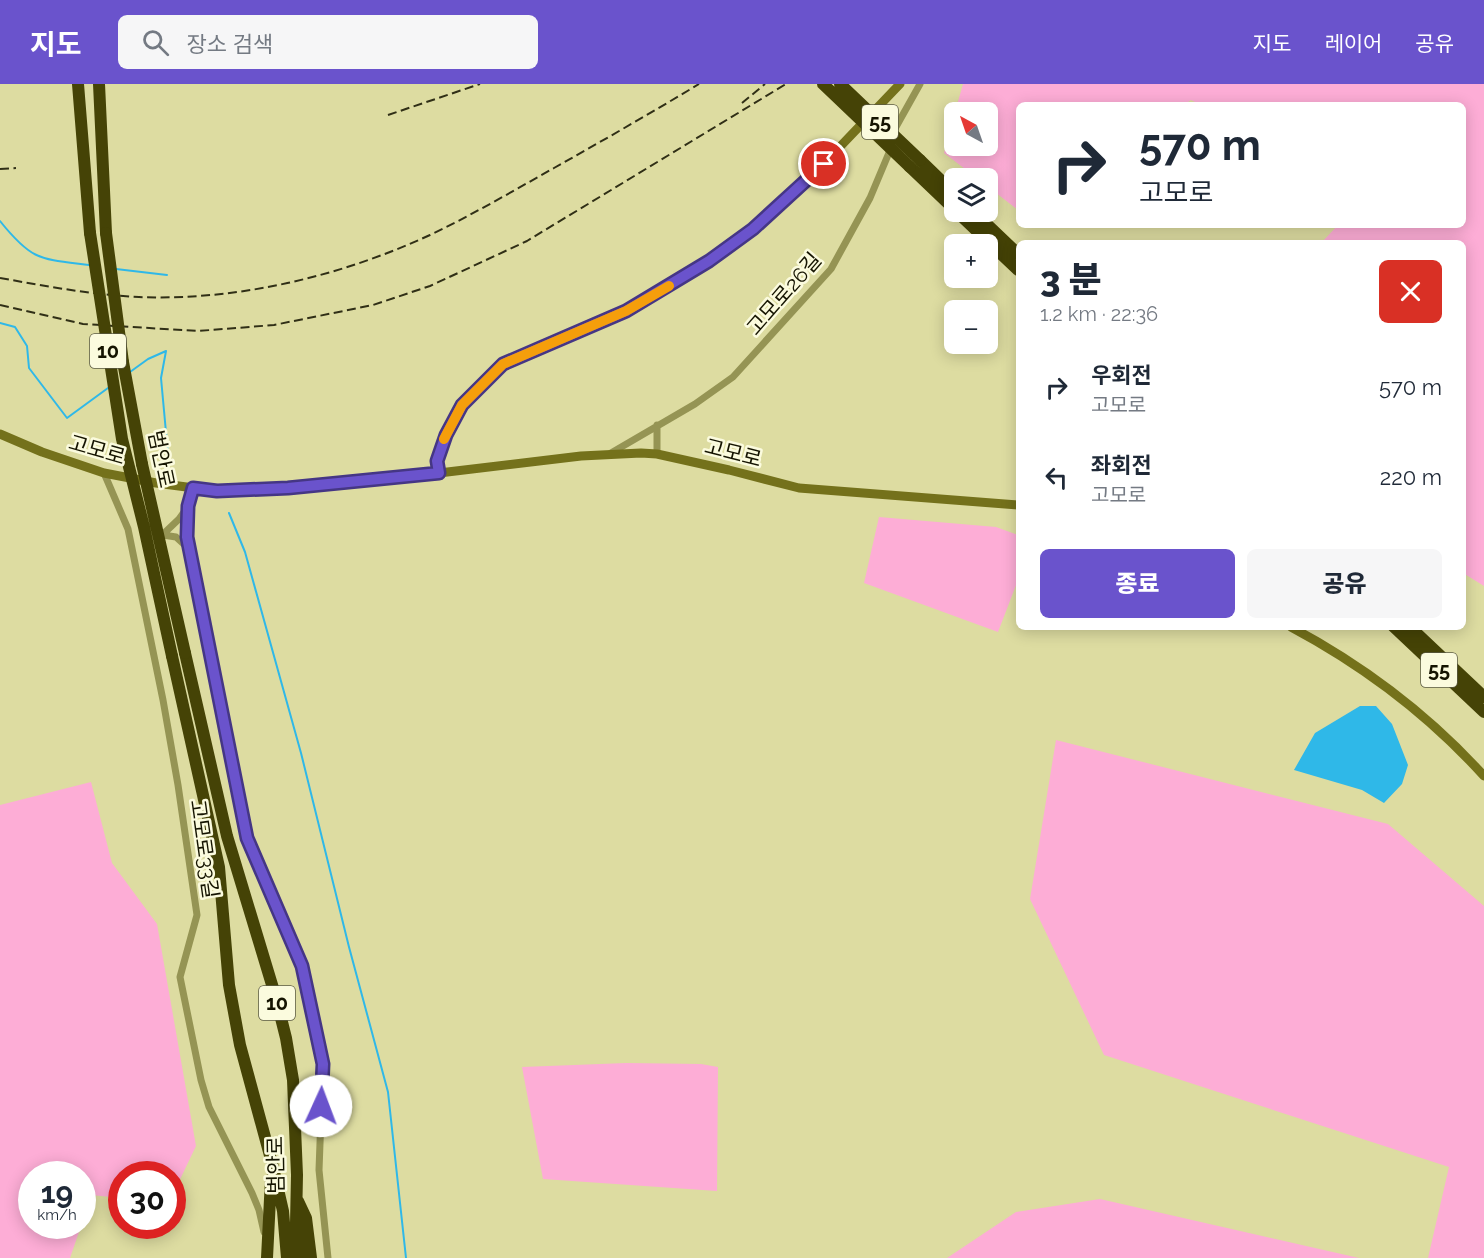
<!DOCTYPE html>
<html lang="ko">
<meta charset="utf-8">
<style>
:root{--surface:#fff;--page:#f6f6f7;--text:#1f2937;--muted:#747a83;--accent:#6a53cc}
body{margin:0;font-family:Raleway,"Noto Sans KR",sans-serif;background:var(--page);color:var(--text);height:100vh;display:flex;flex-direction:column;font-size:22px;white-space:nowrap}
*{box-sizing:border-box;margin:0}
p{font-size:20px;color:var(--muted)}
.icon{flex:none;width:33px;height:33px;fill:none;stroke:currentColor;stroke-width:2;stroke-linecap:round;stroke-linejoin:round}
.map{position:relative;flex:1;overflow:hidden}
.side{position:absolute;left:1016px;top:156px;width:450px;height:390px;display:flex;flex-direction:column;background:var(--surface);border-radius:9px;box-shadow:0 3px 15px #0003}
.side>*{flex:none}
.hud{position:absolute;left:1016px;top:18px;width:450px;height:126px;border-radius:9px;box-shadow:0 3px 15px #0003;background:#fff;color:var(--text);overflow:hidden}
.needle{width:39px;rotate:320deg}
.buttons{position:absolute;left:944px;top:18px;display:grid;gap:12px}
.buttons a{display:grid;place-items:center;width:54px;height:54px;border-radius:9px;background:var(--surface);box-shadow:0 3px 15px #0003;font-size:30px}
.speed{position:absolute;left:18px;top:1077px;display:flex;gap:12px;font-size:30px;font-weight:700;text-align:center}
.speed>*{display:grid;place-content:center;width:78px;height:78px;border-radius:50%;background:var(--surface);box-shadow:0 3px 15px #0003;line-height:1}
.speed small{font-size:15px;font-weight:400}
.speed .limit{border:9px solid #d22;background:#fff;color:#111}
.pin{position:absolute;display:grid;place-items:center;width:51px;height:51px;color:#fff;margin:-26px;border:3px solid #fff;border-radius:50%;box-shadow:0 2px 6px #0007}
.me{position:absolute;width:66px;margin:-33px;rotate:2deg;stroke-linejoin:round;filter:drop-shadow(0 0 4px #0008)}
.turn{display:flex;align-items:center;gap:21px;height:126px;padding:0 24px;font-size:27px}
.turn .icon{width:78px;height:78px;stroke-width:2.5}
.turn b{display:block;font-size:42px;line-height:51px}
.round{display:grid;place-items:center;flex:none;width:63px;height:63px;border-radius:9px;background:var(--page)}
.summary{display:flex;align-items:center;justify-content:space-between;height:102px;padding:0 24px}
h1{font-size:36px;font-weight:800;line-height:45px}
.button{display:flex;gap:12px;margin-top:auto;padding:12px 24px}
.button a{flex:1;height:69px;border-radius:9px;background:var(--accent);color:#fff;font-size:24px;font-weight:800;line-height:69px;text-align:center}
.button a+a{background:var(--page);color:var(--text)}
ul{padding:0;list-style:none}
li{display:flex;align-items:center;gap:18px;height:90px;padding:0 24px}
li div{flex:1}
li b{display:block;font-size:22px}
li em{font-style:normal}
header{display:flex;align-items:center;gap:36px;box-sizing:border-box;height:84px;padding:0 30px;background:var(--accent);color:#fff}
header strong{font-size:28px}
nav{display:flex;gap:33px;margin-inline-start:auto;font-size:21px}
.search{width:420px;height:54px;background:var(--page);display:flex;align-items:center;gap:15px;box-sizing:border-box;padding:0 21px;border-radius:9px;color:var(--muted);font-size:22px}
.map>svg:first-child{display:block}
</style>
<header>
<strong>지도</strong>
<div class="search"><svg class="icon" aria-label="search" viewBox="0 0 24 24"><circle cx="10" cy="10" r="6"/><path d="M15 15l6 6"/></svg>장소 검색</div>
<nav><a>지도</a><a>레이어</a><a>공유</a></nav>
</header>
<div class="map">
<svg width="1484" height="1174" viewBox="0 0 1484 1174">
<rect width="100%" height="100%" fill="#dddca1"/>
<path fill="#fdadd6" d="M 963,0 L 1484,0 L 1484,502 L 1463,489 L 1462,159 L 1215,159 L 1218,157 L 1323,157 L 1338,141 L 1462,141 L 1462,21 L 1201,21 L 1191,16 L 1184,21 L 1018,21 L 1018,126 L 987,102 L 987,94 L 977,94 L 944,69 L 954,33 L 954,62 L 987,62 L 987,28 L 955,28 Z
M 879,433 L 996,443 L 1018,451 L 1018,496 L 998,548 L 864,499 Z
M 1056,656 L 1388,740 L 1484,822 L 1484,1174 L 1428,1174 L 1449,1083 L 1104,971 L 1030,815 Z
M 91,698 L 112,779 L 157,840 L 196,1062 L 173,1110 L 172,1090 L 122,1090 L 121,1114 L 91,1111 L 83,1136 L 82,1090 L 32,1090 L 32,1142 L 81,1142 L 70,1174 L 0,1174 L 0,721 Z
M 626,979 L 701,980 L 718,983 L 717,1107 L 543,1095 L 522,983 Z
M 1100,1115 L 1359,1174 L 947,1174 L 1016,1128 Z"/>
<path fill="#2fb8e8" d="M 1360,622 L 1376,622 L 1392,640 L 1408,681 L 1402,700 L 1384,719 L 1362,706 L 1294,686 L 1315,649 Z"/>
<g fill="none" stroke-linecap="round" stroke-linejoin="round">
<path stroke="#2fb8e8" stroke-width="2" d="M 0,137 C 32,177 40,175 89,181
M 116,185 L 167,191
M 0,239 L 15,243 L 27,262 L 29,284 L 67,334 L 108,304
M 166,267 L 161,294 L 169,381
M 130,288 L 148,275 L 166,267
M 229,429 L 245,468 L 301,669 L 349,863 L 388,1008 L 406,1174"/>
<path stroke="#959454" stroke-width="7" d="M 892,50 L 920,0
M 611,369 L 695,320 L 733,293 L 831,185 L 870,114 L 891,64
M 657,370 L 657,341
M 104,389 L 128,445 L 163,616 L 178,701 L 197,831 L 180,893 L 201,996 L 209,1023 L 252,1109 L 259,1126 L 264,1148
M 193,404 L 188,422 L 187,453 L 247,754 L 302,882 L 323,979 L 319,1086 L 328,1174
M 163,451 L 176,453 L 188,464
M 158,455 L 179,435 L 187,424"/>
<path stroke="#74711b" stroke-width="9" d="M 0,350 L 42,368 L 104,389 L 156,399 L 217,407 L 288,404 L 439,389 L 581,372 L 641,369 L 657,370 L 729,386 L 799,404 L 1018,421
M 439,389 L 437,377 L 446,351 L 462,321 L 503,280 L 626,227 L 709,177 L 753,145 L 812,92 L 900,0
M 1291,543 C 1364,582 1428,630 1484,692"/>
<path stroke="#454306" stroke-width="12" d="M 78,0 L 90,149
M 99,0 L 106,149
M 920,76 L 954,109
M 910,83 L 954,125
M 957,128 L 1018,186
M 974,128 L 1018,170
M 123,278 L 142,380
M 1394,543 L 1484,628
M 1410,543 L 1484,613
M 185,569 L 227,752 L 276,914 L 286,954 L 293,996 L 297,1091 L 296,1139 L 299,1174
M 172,572 L 219,783 L 229,901 L 240,961 L 272,1079 L 283,1127 L 287,1174
M 298,1117 L 306,1134 L 311,1174
M 267,1174 L 271,1095"/>
<path stroke="#302f16" stroke-width="2" stroke-dasharray="9 4.5" stroke-linecap="butt" d="M 742,19 L 765,0
M 388,31 L 480,0
M 0,85 L 16,84
M 0,194 C 46,202 92,211 139,213 C 238,217 341,192 430,151 C 472,131 513,107 554,84 C 602,57 651,29 699,0
M 0,221 L 83,240 L 198,247 L 274,241 L 373,221 L 430,202 L 527,157 L 786,0"/>
<path stroke="#454306" stroke-width="12" d="M 823,0 L 910,83
M 840,0 L 920,76
M 90,149 L 122,355 L 144,443 L 172,572
M 106,149 L 123,278
M 142,380 L 185,569"/>
</g>
<g fill="none" stroke-linecap="round" stroke-linejoin="round">
<g stroke="#453685" stroke-width="15">
<path id="route" d="M 321,1022 L 323,980 L 302,882 L 247,754 L 187,453 L 188,422 L 193,404 L 217,407 L 288,404 L 439,389 L 437,377 L 446,351 L 462,321 L 503,280 L 626,227 L 709,177 L 753,145 L 824,80"/>
</g>
<use href="#route" stroke="#6a53cc" stroke-width="10"/>
<path stroke="#f59e0b" stroke-width="10" d="M 444,355 L 462,321 L 503,280 L 626,227 L 669,202"/>
</g>
<g text-anchor="middle" stroke-width="5" stroke-linejoin="round" paint-order="stroke">
<g fill="#fbfbde" stroke="#5a5943" stroke-width="1.5">
<rect x="862" y="21" width="36" height="34" rx="4.5"/>
<rect x="90" y="250" width="36" height="34" rx="4.5"/>
<rect x="1421" y="569" width="36" height="34" rx="4.5"/>
<rect x="259" y="902" width="36" height="34" rx="4.5"/>
</g>
<g font-size="20" font-weight="bold" fill="#151401">
<text x="880" y="45">55</text>
<text x="108" y="274">10</text>
<text x="1439" y="593">55</text>
<text x="277" y="926">10</text>
</g>
<g font-size="21" fill="#151401" stroke="#fbfbde">
<text transform="translate(784 210) rotate(-49)" y="7">고모로26길</text>
<text transform="translate(97 366) rotate(16)" y="7">고모로</text>
<text transform="translate(733 369) rotate(14)" y="7">고모로</text>
<text transform="translate(161 375) rotate(78)" y="7">범안로</text>
<text transform="translate(204 765) rotate(82)" y="7">고모로33길</text>
<text transform="translate(276 1081) rotate(-91)" y="7">범안로</text>
</g>
</g>
</svg>
<div class="buttons">
<a><svg class="needle" viewBox="-14 -14 28 28"><path d="M0-13l5 13h-10z" fill="#e53935"/><path d="M0 13l5-13h-10z" fill="#747a83"/></svg></a>
<a><svg class="icon" aria-label="layers" viewBox="0 0 24 24"><path d="M12 4l9 5-9 5-9-5zM3 14l9 5 9-5"/></svg></a>
<a>+</a>
<a>−</a>
</div>
<div class="speed"><div>19<small>km/h</small></div><div class="limit">30</div></div>
<div class="pin" style="left:824px;top:80px;background:#d93025"><svg class="icon" aria-label="arrive" viewBox="0 0 24 24"><path d="M6 21V4h12l-3 4 3 4H6"/></svg></div>
<svg class="me" style="left:321px;top:1022px" viewBox="-20 -20 40 40"><circle r="19" fill="#fff"/><path d="M0-13L10 11 0 6-10 11z" fill="#6a53cc"/></svg>
<div class="hud">
<div class="turn"><svg class="icon" aria-label="right" viewBox="0 0 24 24"><path d="M7 20v-9h11M14 6l5 5-5 5"/></svg><div><b>570 m</b>고모로</div></div>
</div>
<section class="side">
<div class="summary"><div><h1>3 분</h1><p>1.2 km · 22:36</p></div><a class="round" style="background:#d93025;color:#fff"><svg class="icon" aria-label="close" viewBox="0 0 24 24"><path d="M6 6l12 12M18 6L6 18"/></svg></a></div>
<ul>
<li><svg class="icon" aria-label="right" viewBox="0 0 24 24"><path d="M7 20v-9h11M14 6l5 5-5 5"/></svg><div><b>우회전</b><p>고모로</p></div><em>570 m</em></li>
<li><svg class="icon" aria-label="left" viewBox="0 0 24 24"><path d="M17 20v-9H6M10 6l-5 5 5 5"/></svg><div><b>좌회전</b><p>고모로</p></div><em>220 m</em></li>
</ul>
<div class="button"><a>종료</a><a>공유</a></div>
</section>
</div>
